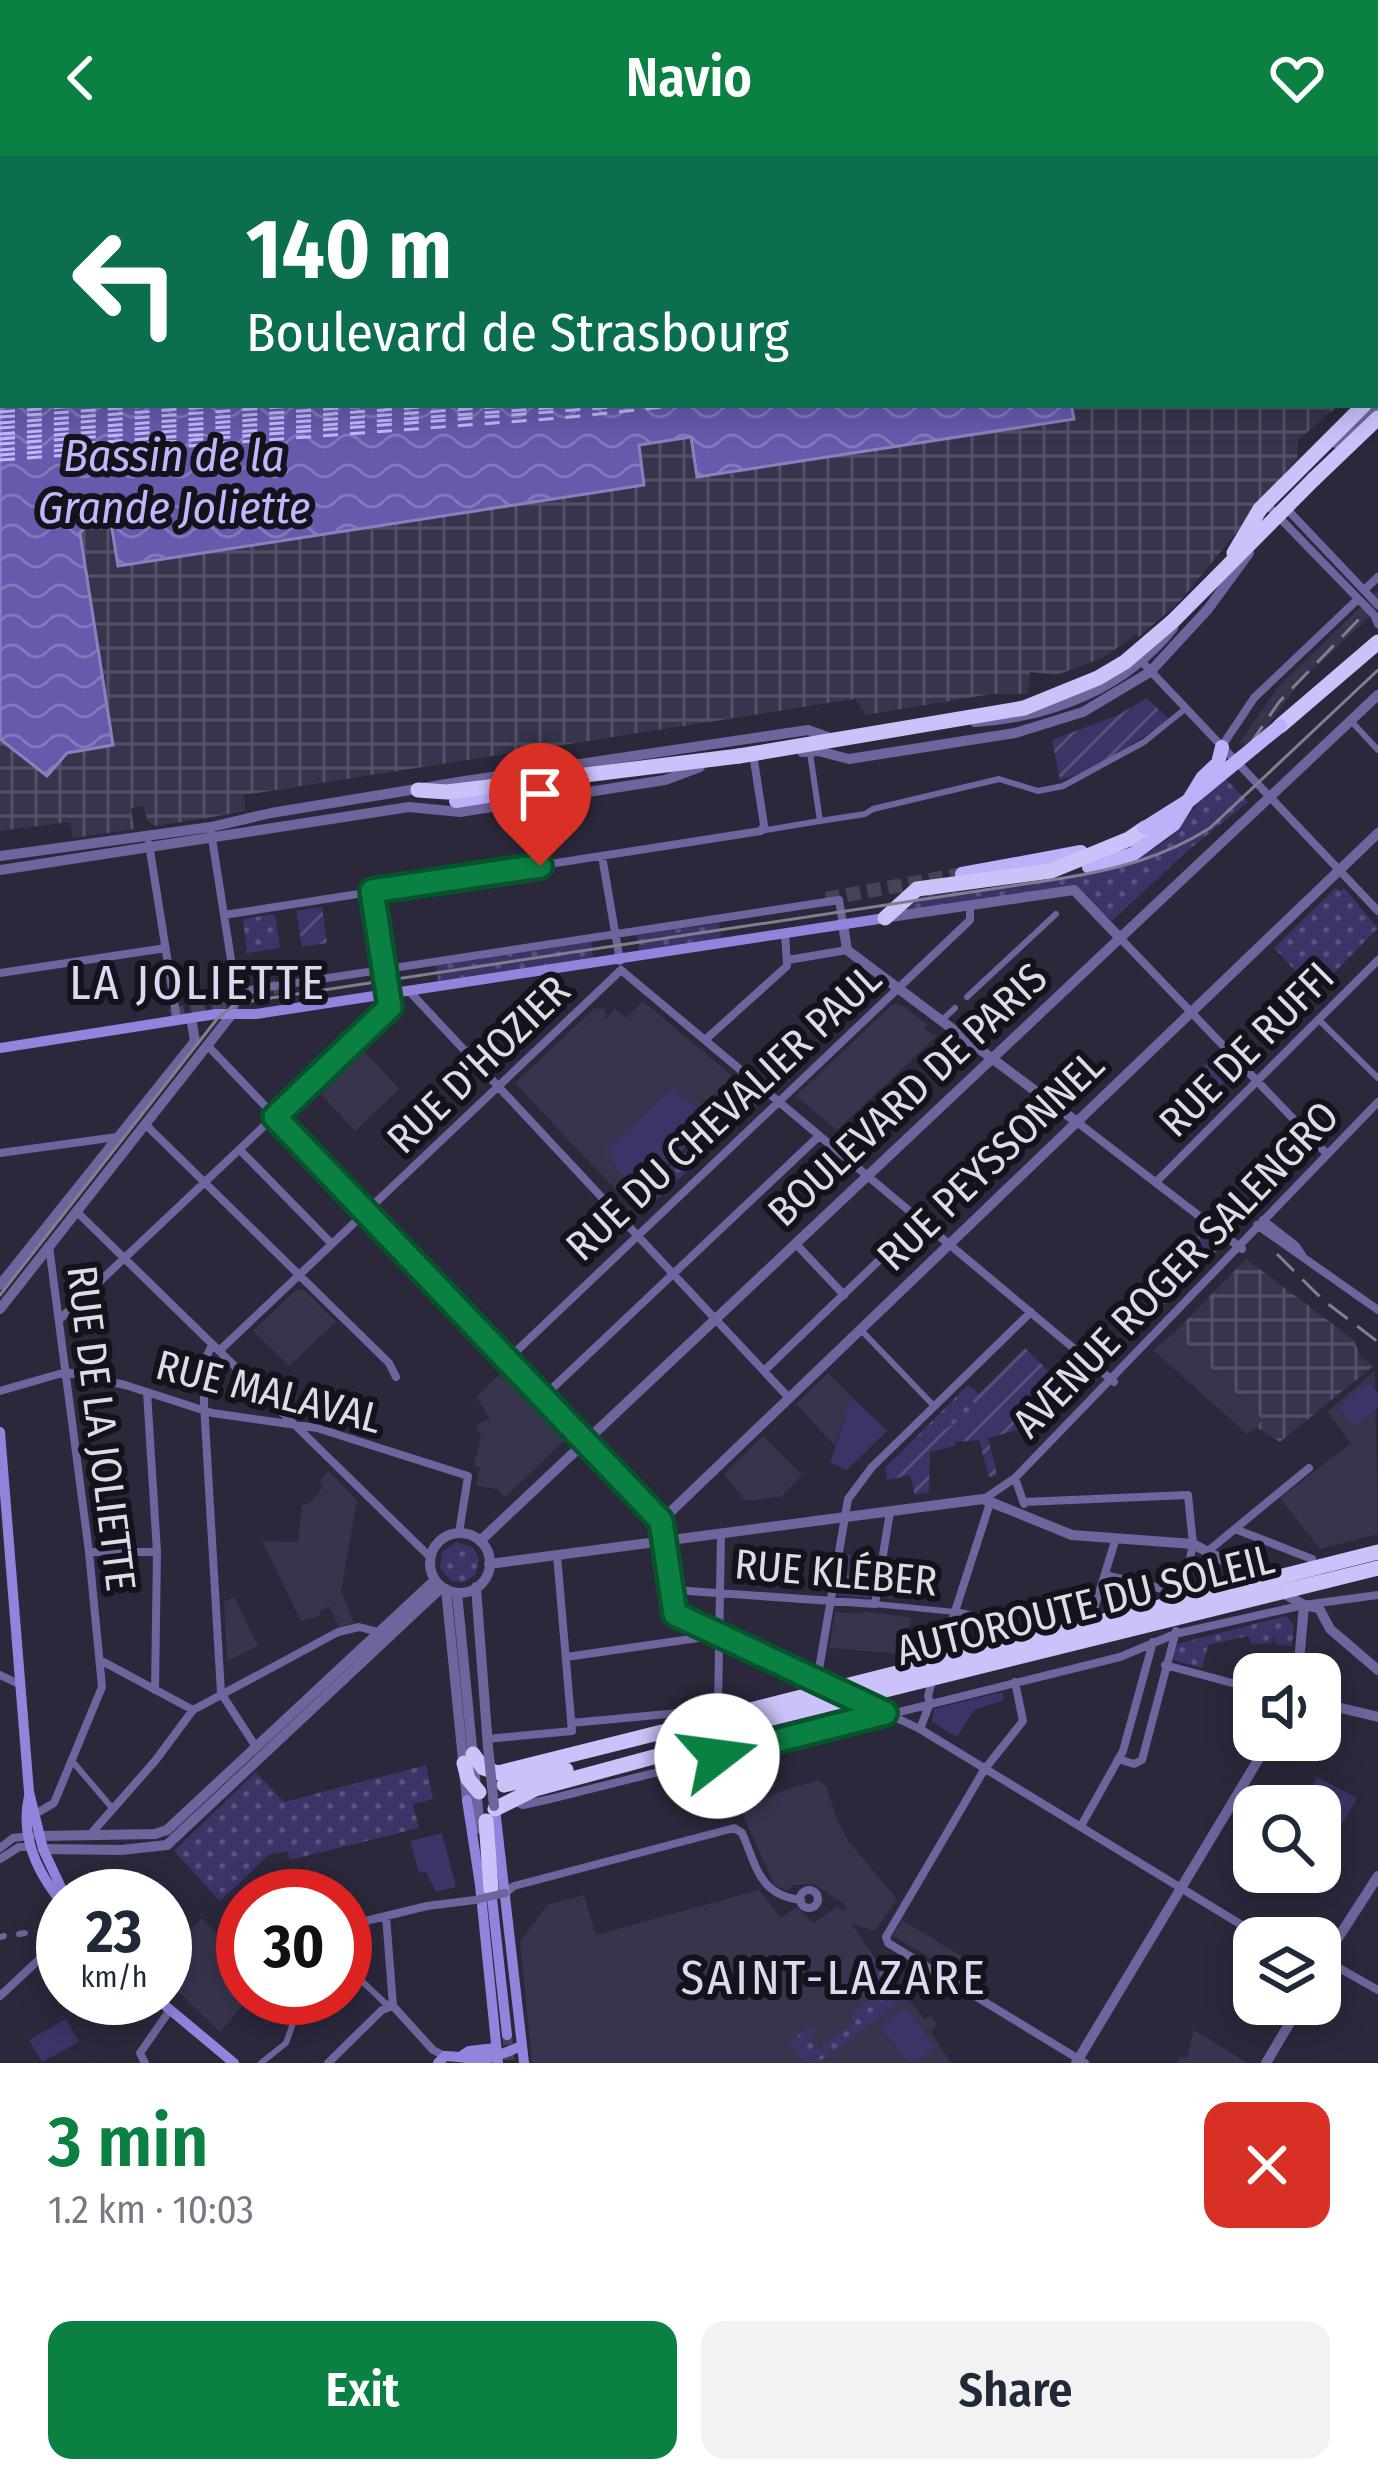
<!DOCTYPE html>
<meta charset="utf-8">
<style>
:root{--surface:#fff;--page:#f2f2f3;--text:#1f2937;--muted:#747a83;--accent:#0b8043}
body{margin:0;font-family:"Fira Sans Condensed",sans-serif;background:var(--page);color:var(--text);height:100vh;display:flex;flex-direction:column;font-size:45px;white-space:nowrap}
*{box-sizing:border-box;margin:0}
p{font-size:39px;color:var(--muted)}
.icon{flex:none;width:66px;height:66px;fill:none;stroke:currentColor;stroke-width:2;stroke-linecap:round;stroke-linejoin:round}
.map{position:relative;height:1907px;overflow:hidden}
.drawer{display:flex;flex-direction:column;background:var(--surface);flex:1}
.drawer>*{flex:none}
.guide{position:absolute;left:0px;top:0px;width:1380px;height:252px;box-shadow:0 6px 30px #0003;background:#0b6e4f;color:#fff;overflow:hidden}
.tools{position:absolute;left:1233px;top:1497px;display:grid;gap:24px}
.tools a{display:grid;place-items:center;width:108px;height:108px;border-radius:24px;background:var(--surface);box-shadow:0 6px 30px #0003;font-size:60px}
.speed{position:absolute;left:36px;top:1713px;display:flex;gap:24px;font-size:60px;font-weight:700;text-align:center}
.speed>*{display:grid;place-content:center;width:156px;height:156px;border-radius:50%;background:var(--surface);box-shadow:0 6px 30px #0003;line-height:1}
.speed small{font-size:30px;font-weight:400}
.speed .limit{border:18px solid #d22;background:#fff;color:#111}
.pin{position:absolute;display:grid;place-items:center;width:102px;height:102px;color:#fff;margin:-123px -51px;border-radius:50% 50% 50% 0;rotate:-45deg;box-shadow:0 0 12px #0007}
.pin .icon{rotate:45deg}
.me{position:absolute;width:132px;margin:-66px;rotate:75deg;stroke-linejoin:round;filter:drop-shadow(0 0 9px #0008)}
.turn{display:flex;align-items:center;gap:42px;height:252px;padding:0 48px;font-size:54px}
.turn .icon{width:156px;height:156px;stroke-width:2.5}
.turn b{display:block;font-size:84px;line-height:102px}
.round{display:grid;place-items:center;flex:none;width:126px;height:126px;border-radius:24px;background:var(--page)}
.head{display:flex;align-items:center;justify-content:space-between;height:204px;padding:0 48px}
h1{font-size:72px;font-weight:600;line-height:90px;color:var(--accent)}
.primary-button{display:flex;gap:24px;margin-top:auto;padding:24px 48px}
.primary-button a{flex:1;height:138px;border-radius:24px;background:var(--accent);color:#fff;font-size:48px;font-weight:600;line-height:138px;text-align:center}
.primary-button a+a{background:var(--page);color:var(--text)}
header{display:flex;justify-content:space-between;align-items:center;height:156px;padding:0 48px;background:var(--accent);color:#fff;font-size:54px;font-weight:600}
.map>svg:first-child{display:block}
</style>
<header><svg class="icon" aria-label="back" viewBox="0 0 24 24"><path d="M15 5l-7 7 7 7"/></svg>Navio<svg class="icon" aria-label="heart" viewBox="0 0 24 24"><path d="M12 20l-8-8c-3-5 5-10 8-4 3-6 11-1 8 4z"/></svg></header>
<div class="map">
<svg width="1378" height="1907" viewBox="0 0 1378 1907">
<defs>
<pattern id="industrial-grid" width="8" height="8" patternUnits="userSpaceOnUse" patternTransform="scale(3)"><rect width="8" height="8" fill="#37344d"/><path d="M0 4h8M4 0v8" fill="none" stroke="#545167"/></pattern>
<pattern id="grass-dots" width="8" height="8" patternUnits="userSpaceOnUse" patternTransform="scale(3)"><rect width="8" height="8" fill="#3c3366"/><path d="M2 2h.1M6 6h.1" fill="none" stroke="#58507c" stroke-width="1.8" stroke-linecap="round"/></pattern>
<pattern id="garden-furrows" width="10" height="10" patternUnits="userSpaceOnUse" patternTransform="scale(3)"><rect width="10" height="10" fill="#3c3366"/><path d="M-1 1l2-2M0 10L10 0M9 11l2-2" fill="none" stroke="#58507c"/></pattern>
<pattern id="water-waves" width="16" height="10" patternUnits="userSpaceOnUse" patternTransform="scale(3)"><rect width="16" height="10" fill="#6859ad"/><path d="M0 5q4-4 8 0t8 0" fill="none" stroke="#8478bc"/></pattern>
</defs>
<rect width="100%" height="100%" fill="#2b283c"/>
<path fill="#37344d" d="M 1378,434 L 1378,453 L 1301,525 L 1251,591 L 1240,586 L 1278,531 Z
M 643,845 L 748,933 L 628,1047 L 515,927 L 595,852 L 605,853 L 606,863 L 615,853 L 627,862 Z
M 900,848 L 927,868 L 924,872 L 936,881 L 837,974 L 796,940 L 892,849 Z
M 361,892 L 399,933 L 355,975 L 317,934 Z
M 296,1134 L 304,1134 L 336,1166 L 289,1210 L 253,1175 Z
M 1175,1176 L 1264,1265 L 1247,1278 L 1153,1194 Z
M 504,1214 L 564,1278 L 564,1285 L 505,1341 L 498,1333 L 476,1330 L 480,1312 L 474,1309 L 481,1282 L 476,1269 L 490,1263 L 476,1241 Z
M 1375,1215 L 1378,1378 L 1320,1393 L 1280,1342 L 1351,1287 L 1327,1256 Z
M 828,1217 L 853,1242 L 845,1254 L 846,1259 L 835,1290 L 796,1248 Z
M 763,1280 L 802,1319 L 781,1341 L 745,1345 L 724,1318 Z
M 328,1315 L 357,1344 L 341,1435 L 354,1467 L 339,1471 L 329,1450 L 320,1455 L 320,1460 L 301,1465 L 262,1385 L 298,1386 L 302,1349 L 310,1347 L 322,1332 L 320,1324 Z
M 890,1402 L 928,1406 L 924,1445 L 883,1442 Z
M 234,1441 L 258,1490 L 227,1505 L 224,1446 Z
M 864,1455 L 911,1462 L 903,1498 L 829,1492 L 835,1456 L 863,1458 Z
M 818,1624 L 826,1630 L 837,1664 L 849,1686 L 897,1743 L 875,1775 L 851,1767 L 903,1845 L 908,1842 L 924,1863 L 931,1860 L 937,1868 L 931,1876 L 951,1907 L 532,1907 L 520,1786 L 547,1749 L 584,1739 L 596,1779 L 759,1734 L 781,1762 L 797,1751 L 813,1767 L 837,1751 L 844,1755 L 846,1751 L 841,1746 L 813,1728 L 792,1729 L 788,1735 L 774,1728 L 742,1657 L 752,1645 Z
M 202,1762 L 232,1794 L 243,1798 L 243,1842 L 249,1842 L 220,1876 L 165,1823 L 165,1797 Z
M 902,1764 L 982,1812 L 973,1827 L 893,1780 Z
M 1194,1874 L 1246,1906 L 1245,1907 L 1177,1907 L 1179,1901 L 1187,1902 Z"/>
<path fill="url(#industrial-grid)" d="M 853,0 L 1164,0 L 1168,3 L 854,3 Z
M 1071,249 L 1339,249 L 1298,284 L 1297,303 L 1180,445 L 1139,481 L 1136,479 L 1102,502 L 1057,519 L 1030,516 L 1028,538 L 991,538 L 866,559 L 855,543 L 244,639 L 245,655 L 207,662 L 155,670 L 148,665 L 143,650 L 131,652 L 134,673 L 73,682 L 70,666 L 0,675 L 0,583 L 47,619 L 67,597 L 80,377 L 86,370 L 110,366 L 118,410 L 644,329 L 638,289 L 691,281 L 698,321 L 1074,262 Z
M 1246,1103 L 1354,1184 L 1360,1200 L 1373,1210 L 1280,1286 L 1256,1271 L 1263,1264 L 1175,1176 Z"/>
<path fill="url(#grass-dots)" d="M 1219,616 L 1248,646 L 1186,696 L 1112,765 L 1073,730 L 899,756 L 913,741 C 981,731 1116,726 1168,683 C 1190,664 1200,638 1219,616 Z
M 1336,731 L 1340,735 L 1344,732 L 1378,772 L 1315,836 L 1274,792 Z
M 275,758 L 280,792 L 247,797 L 243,763 Z
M 719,767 L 721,782 L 639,795 L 637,779 Z
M 591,786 L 593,802 L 438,825 L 436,809 Z
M 748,936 L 759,947 L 641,1059 L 630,1048 Z
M 963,1234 L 979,1252 L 925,1286 L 918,1279 Z
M 456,1386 L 473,1391 L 479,1403 L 475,1419 L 464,1426 L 451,1425 L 440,1412 L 442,1396 Z
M 845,1399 L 878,1401 L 870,1442 L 838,1439 Z
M 1286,1460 L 1294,1469 L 1292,1490 L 1275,1488 L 1274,1479 L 1272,1487 L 1252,1489 L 1248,1480 L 1208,1489 L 1202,1512 L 1173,1504 L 1177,1488 Z
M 426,1609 L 433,1643 L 413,1648 L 419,1672 L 290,1704 L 287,1695 L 270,1698 L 220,1745 L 174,1695 L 256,1616 L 284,1646 Z
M 868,1792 L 903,1844 L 817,1907 L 805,1907 L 789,1886 L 811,1870 L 815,1876 L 809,1881 L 819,1893 L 855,1866 L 850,1858 L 884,1834 L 875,1821 L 860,1832 L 858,1829 L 866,1812 Z"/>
<path fill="url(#garden-furrows)" d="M 1147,542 L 1168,562 L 1160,570 L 1091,614 L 1060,624 L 1052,584 L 1118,559 Z
M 322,751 L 327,787 L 302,791 L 296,755 Z
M 1200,1071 L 1221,1091 L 1159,1155 L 1138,1134 Z
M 1025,1192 L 1064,1230 L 1028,1271 L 988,1282 L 997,1319 L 989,1321 L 979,1284 L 956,1286 L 954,1290 L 930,1296 L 929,1336 L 915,1339 L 910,1319 L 887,1324 L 885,1312 L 918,1279 L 925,1286 L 978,1252 L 963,1234 L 968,1229 L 979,1238 Z"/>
<path fill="#3c3366" d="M 1216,898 L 1233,917 L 1198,952 L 1180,933 Z
M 674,931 L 677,934 L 674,939 L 695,947 L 702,966 L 725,945 L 729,949 L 638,1035 L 634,1031 L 639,1024 C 623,1023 613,1013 612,997 L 607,999 L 604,996 Z
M 1369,1226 L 1378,1237 L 1378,1252 L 1354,1271 L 1338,1251 Z
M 853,1242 L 887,1275 L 847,1314 L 830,1307 L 846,1260 L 844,1254 Z
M 1002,1536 L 1004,1544 L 974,1554 L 957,1581 L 932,1566 L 934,1553 Z
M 1317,1621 L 1357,1642 L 1335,1681 L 1320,1672 L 1320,1650 L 1301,1650 Z
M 442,1677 L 456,1731 L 436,1736 L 426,1716 L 419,1717 L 410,1685 Z
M 905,1851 L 936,1891 L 915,1907 L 908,1907 L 880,1870 Z
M 66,1863 L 79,1886 L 42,1906 L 29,1884 Z"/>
<path fill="url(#water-waves)" stroke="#8b80bf" stroke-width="3" d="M 0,0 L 603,0 L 3,3 L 0,150 Z
M 0,185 L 3,185 L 3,249 L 1071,249 L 1074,263 L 697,321 L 691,281 L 639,289 L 644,329 L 118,410 L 111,367 L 86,370 L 80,377 L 113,589 L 67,597 L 47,620 L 0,583 Z"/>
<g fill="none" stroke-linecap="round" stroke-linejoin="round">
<path stroke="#c0b8fc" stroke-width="3" stroke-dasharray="15 12" stroke-linecap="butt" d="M 0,245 L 3,244
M 0,250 L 15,249
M 0,256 L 89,249
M 0,261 L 162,249
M 0,267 L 233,249
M 0,272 L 306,249
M 0,278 L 378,249
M 0,283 L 449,249
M 0,288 L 520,249
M 0,294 L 587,249
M 0,299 L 639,249
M 0,304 L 561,262 L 682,249"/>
<path stroke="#464356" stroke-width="10" stroke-dasharray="10 5" stroke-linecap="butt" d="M 507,1879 L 510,1907"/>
<path stroke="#464356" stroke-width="14" stroke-dasharray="14 7" stroke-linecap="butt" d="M 826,743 L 962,718
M 171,860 L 277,831"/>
<path stroke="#464356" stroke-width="15" stroke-dasharray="15 8" stroke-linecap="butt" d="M 670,1588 L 695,1581"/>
<path stroke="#6d659c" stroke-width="6" d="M 1351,565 L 1378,594
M 820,665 L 865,658 L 873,653 L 999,623 L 1038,635 L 1063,630 L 1144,586 L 1185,553
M 761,675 L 820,665 L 810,597
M 967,841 L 1056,758
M 1318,863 L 1378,922
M 941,865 L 955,852
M 861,1174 L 934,1250
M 875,1448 L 955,1456
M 73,1606 L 113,1653
M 19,1778 L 25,1777
M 0,1781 L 4,1780
M 345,1809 L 385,1847 L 392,1849
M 261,1907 L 286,1887 L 302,1842"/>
<path stroke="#6d659c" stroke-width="8" d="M 1284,350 L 1378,449
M 1271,353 L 1374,459 L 1378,468
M 1364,434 L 1378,421
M 1142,506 L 1378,755
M 1222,590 L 1254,542 L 1358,443
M 211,676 L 237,842 L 232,858
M 149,688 L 177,864
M 602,700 L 620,805
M 224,759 L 761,675 L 764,669 L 753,598
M 1121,783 L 1326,997
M 788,804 L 847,794
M 621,814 L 1114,1226
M 0,817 L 166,792
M 236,836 L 839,744 L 843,768
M 410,836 L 789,1242
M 705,884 L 787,810 L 785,777
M 207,889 L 661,1365
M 1077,966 L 1242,1093
M 145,968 L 389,1207 L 396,1221
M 240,994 L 332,1088
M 0,997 L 117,981
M 1157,1025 L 1378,804
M 77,1056 L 430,1401
M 1263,1064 L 1296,1090 L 1302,1099
M 1257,1069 L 1378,1154
M 795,1087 L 844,1139
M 61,1162 L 390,851 L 372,735
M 212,1189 L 204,1206 L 204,1248 L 221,1537 L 256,1591
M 219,1195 L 621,814
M 507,1204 L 970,764 L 970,749
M 764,1215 L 920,1065
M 0,1235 L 66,1216 L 125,1229 L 212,1257 L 317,1272 L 468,1320 L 459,1377
M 147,1236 L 157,1396 L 155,1534
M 543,1241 L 819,980
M 1015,1322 L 1024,1348
M 984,1343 L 1015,1322 L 1378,946
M 1024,1346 L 1188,1339 L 1193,1388 L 1182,1442
M 1235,1373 L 1312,1403
M 664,1392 L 667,1443 L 675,1458 L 831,1532
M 664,1392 L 675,1442 L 671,1447
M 1208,1395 L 1309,1312
M 89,1396 L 157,1396
M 1105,1419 L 1183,1438
M 674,1434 L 875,1448 L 890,1356
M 1094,1453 L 1116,1382
M 955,1456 C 977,1461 1005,1462 1014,1484
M 566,1501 L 719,1479
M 100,1504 L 193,1554
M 939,1505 L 990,1347
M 1165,1509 L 1251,1532
M 0,1519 L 19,1528
M 817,1525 L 848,1343 L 872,1311 L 1031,1156
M 1015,1526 L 1023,1565 L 984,1614 L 886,1781 L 888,1787 L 1085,1907
M 856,1543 L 920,1573 L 1263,1782
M 718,1550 L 721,1378
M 571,1567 L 700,1555
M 920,1573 L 930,1547 L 928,1540 L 932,1525
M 487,1583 L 572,1575 L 557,1399
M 1118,1603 L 1134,1608 L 1142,1604 L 1176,1475
M 513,1645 L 523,1649 L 550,1643 L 1120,1501 L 1175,1478 L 1304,1449 L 1378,1439
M 37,1657 L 54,1647 L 102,1531 L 89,1396 L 49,1090
M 1081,1670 L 1123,1595 L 1153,1486
M 89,1680 L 155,1605 L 193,1554 L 338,1476 L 359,1471 L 378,1476
M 0,1692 L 13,1682 L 31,1680
M 0,1703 L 19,1691 L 31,1691
M800 1743a9 9 0 1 1 18 0a9 9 0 1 1-18 0Z
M 505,1737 L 514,1730 L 734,1672 L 742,1677 C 757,1711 759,1739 801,1744
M 386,1760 L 393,1850 L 433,1894 L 445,1900
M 345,1770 L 427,1750 L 475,1744
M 1325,1804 L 1378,1834
M 0,1840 L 63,1781
M 145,1907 L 140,1897 L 170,1854
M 328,1907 L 382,1854 L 393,1850"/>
<path stroke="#6d659c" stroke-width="10" d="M 1336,287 L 1378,249
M 975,566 C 1052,561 1124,533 1173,472
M 802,596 L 818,595 L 849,603 L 1015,577 L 1083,556 L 1150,516 L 1208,453 L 1249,397
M 0,700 L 211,671 L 271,657 L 465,625 L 808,574 L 833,583
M 0,714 L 409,651 L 460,656 L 665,624 L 700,611
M 890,761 L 1074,734 L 1121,783
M 843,768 L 847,794 L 1077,966
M 0,1129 L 195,885 L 191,862
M 0,1153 L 232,858
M430 1407a30 30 0 1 1 60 0a30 30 0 1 1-60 0Z
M 480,1385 L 1378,539
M 663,1385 L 661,1365 L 1378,677
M 489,1408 L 983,1343 L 1072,1379 L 1193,1388 L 1260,1424
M 476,1431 L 488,1591
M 446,1433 L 467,1644
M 1281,1436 L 1304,1449 L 1319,1452 L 1330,1473 L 1378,1514
M 457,1437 L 480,1673
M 1298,1518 L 1304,1449
M 1320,1547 L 1378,1561
M 39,1680 L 155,1678 L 167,1674 L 435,1424
M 43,1693 L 121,1694 L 167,1689 L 442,1431
M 1320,1810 L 1378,1720
M 1076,1907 L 1270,1584
M 1266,1907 L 1301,1848"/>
<path stroke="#9284dd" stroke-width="10" d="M 0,892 L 216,858 L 256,858 L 885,762
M 0,1276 L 29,1636 L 43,1693 L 65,1740
M 29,1640 C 20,1680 37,1717 63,1748
M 467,1644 L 480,1729 L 498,1907
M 495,1653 L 524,1907
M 491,1733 L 507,1879
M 156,1842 L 234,1907
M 463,1899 L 469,1895 L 496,1892
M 438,1907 L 445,1900 C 456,1900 464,1902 474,1903 C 491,1905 507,1895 522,1890"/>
<path stroke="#bcb2fa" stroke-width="14" d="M 456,645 L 550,630
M 1089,711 L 1133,698 L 1174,668 L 1203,621 L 1218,607 L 1222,591
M 962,718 L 1081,696"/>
<path stroke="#c9c3f9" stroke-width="15" d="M 1377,239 L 1378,238
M 1314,323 L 1378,262
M 1260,353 L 1364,249
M 1280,570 L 1378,486
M 418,634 L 447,636 L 739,600
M 885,762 L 917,733 L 1051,715 L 1129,683 L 1145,672
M 473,1598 L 483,1612 L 498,1617 L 666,1575
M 464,1607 L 468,1623 L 479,1636
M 504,1629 L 566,1614
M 495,1653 L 535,1633 L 672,1596
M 486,1665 L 491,1733"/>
<path stroke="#807e8f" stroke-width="3" d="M 0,1139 L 217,863 L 237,847 L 1064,722 C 1118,713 1164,701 1210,672 L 1378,514"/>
<path stroke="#807e8f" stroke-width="3" stroke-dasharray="24 12" stroke-linecap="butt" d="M 1249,590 L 1279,546 L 1363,459
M 1277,1098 L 1323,1144 L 1378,1186"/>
<path stroke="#6d659c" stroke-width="8" d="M 475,1744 L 505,1737"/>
<path stroke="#6d659c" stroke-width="10" d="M 488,1591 L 494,1650"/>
<path stroke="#bcb2fa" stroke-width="14" d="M 1145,672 L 1191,643 L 1280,570"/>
<path stroke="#c9c3f9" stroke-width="15" d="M 1234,397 L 1260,353
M 739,600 L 1024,552 L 1098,522 L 1125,506 L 1173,465 L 1314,323
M 666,1575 L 1378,1396
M 695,1581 L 1378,1412
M 672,1596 L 708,1583"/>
</g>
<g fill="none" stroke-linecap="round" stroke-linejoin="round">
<g stroke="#07532c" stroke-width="30">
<path id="route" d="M 540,710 L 372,735 L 390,851 L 275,961 L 661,1365 L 675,1458 L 885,1557 L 717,1600"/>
</g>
<use href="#route" stroke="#0b8043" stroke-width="21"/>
</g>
<g text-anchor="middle" stroke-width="12" stroke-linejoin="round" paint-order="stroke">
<g font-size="42" fill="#dddce9" stroke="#13131b">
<text transform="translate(1246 893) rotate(-45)" y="15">RUE DE RUFFI</text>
<text transform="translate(478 908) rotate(-44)" y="15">RUE D'HOZIER</text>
<text transform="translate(907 938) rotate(-43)" y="15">BOULEVARD DE PARIS</text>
<text transform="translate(723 956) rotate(-43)" y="15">RUE DU CHEVALIER PAUL</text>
<text transform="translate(990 1004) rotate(-44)" y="15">RUE PEYSSONNEL</text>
<text transform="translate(1175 1113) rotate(-46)" y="15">AVENUE ROGER SALENGRO</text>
<text transform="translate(269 1235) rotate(14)" y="15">RUE MALAVAL</text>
<text transform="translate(102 1272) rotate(83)" y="15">RUE DE LA JOLIETTE</text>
<text transform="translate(836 1416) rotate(5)" y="15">RUE KLÉBER</text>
<text transform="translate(1085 1448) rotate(-14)" y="15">AUTOROUTE DU SOLEIL</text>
</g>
<g font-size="45" font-style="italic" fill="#c0b8fc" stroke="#13131b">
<text x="174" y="315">Bassin de la<tspan x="174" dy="52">Grande Joliette</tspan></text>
</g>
<g font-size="48" letter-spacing="3" fill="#dcd9f3" stroke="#13131b">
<text x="198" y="843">LA JOLIETTE</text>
<text x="834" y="1838">SAINT-LAZARE</text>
</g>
</g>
</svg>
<div class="tools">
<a><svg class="icon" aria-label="sound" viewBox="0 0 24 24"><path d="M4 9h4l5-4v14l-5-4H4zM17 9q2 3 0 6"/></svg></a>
<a><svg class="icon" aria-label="search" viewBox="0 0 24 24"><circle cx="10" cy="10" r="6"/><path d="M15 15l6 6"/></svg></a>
<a><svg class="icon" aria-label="layers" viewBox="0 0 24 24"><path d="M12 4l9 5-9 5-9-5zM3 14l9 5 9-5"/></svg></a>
</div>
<div class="speed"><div>23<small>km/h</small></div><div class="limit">30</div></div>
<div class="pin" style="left:540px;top:710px;background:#d93025"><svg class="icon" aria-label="arrive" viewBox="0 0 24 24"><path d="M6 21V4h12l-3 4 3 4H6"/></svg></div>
<svg class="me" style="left:717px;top:1600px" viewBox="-20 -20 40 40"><circle r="19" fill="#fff"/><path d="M0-13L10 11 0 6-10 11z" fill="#0b8043"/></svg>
<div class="guide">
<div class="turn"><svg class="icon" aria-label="left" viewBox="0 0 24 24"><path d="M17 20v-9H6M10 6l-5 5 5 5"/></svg><div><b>140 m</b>Boulevard de Strasbourg</div></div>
</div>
</div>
<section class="drawer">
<div class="head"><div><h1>3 min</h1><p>1.2 km · 10:03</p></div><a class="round" style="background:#d93025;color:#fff"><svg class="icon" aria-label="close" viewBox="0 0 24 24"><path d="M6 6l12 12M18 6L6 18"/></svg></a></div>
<div class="primary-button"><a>Exit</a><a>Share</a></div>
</section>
